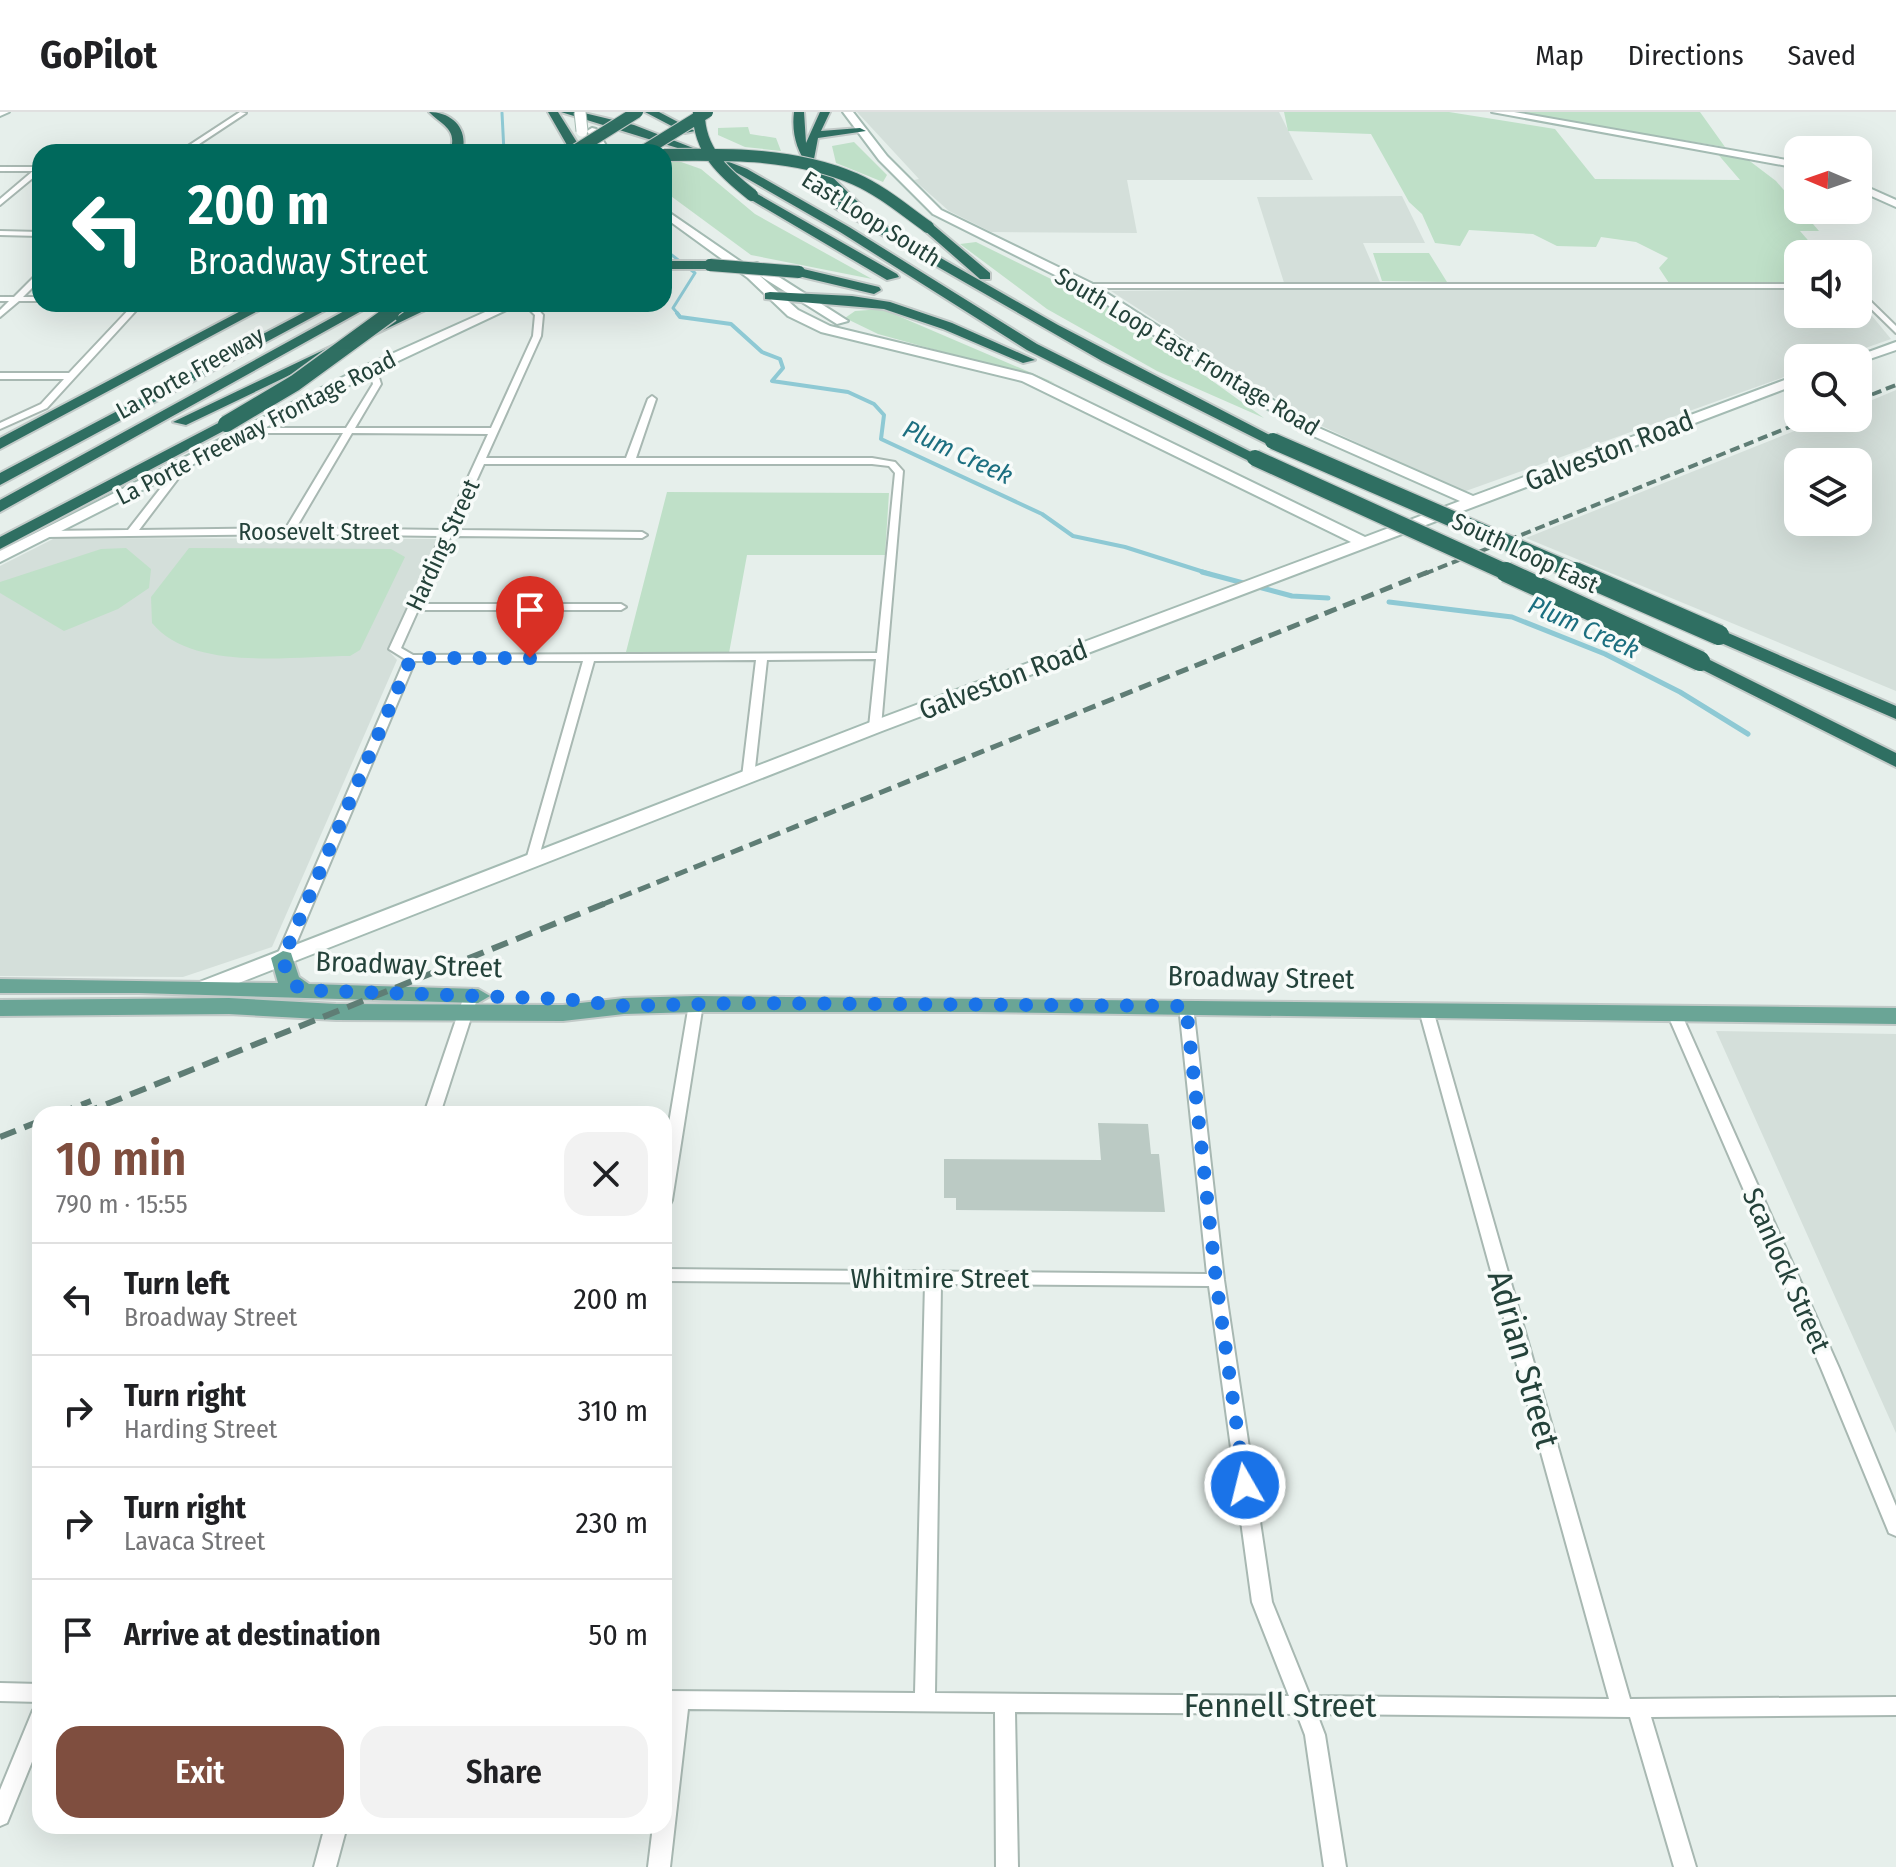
<!DOCTYPE html>
<meta charset="utf-8">
<style>
:root{--surface:#fff;--page:#f2f2f2;--text:#202124;--muted:#757577;--line:#e0e0e0;--accent:#7f4e3f}
body{margin:0;font-family:"Fira Sans Condensed",sans-serif;background:var(--page);color:var(--text);height:100vh;display:flex;flex-direction:column;font-size:30px;white-space:nowrap}
*{box-sizing:border-box;margin:0}
p{font-size:26px;color:var(--muted)}
.icon{flex:none;width:44px;height:44px;fill:none;stroke:currentColor;stroke-width:2;stroke-linecap:round;stroke-linejoin:round}
.map{position:relative;flex:1;overflow:hidden}
.panel{position:absolute;left:32px;top:994px;width:640px;height:728px;display:flex;flex-direction:column;background:var(--surface);border-radius:24px;box-shadow:0 8px 32px #0002}
.panel>*{flex:none}
.guide{position:absolute;left:32px;top:32px;width:640px;height:168px;border-radius:24px;box-shadow:0 8px 32px #0002;background:#00695c;color:#fff;overflow:hidden}
.needle{width:52px;rotate:272deg}
.tools{position:absolute;left:1784px;top:24px;display:grid;gap:16px}
.tools a{display:grid;place-items:center;width:88px;height:88px;border-radius:16px;background:var(--surface);box-shadow:0 8px 32px #0002;font-size:40px}
.pin{position:absolute;display:grid;place-items:center;width:68px;height:68px;color:#fff;margin:-82px -34px;border-radius:50% 50% 50% 0;rotate:-45deg;box-shadow:0 0 8px #0007}
.pin .icon{rotate:45deg}
.me{position:absolute;width:88px;margin:-44px;rotate:352deg;stroke-linejoin:round;filter:drop-shadow(0 0 6px #0008)}
.turn{display:flex;align-items:center;gap:28px;height:168px;padding:0 24px;font-size:36px}
.turn .icon{width:104px;height:104px;stroke-width:2.5}
.turn b{display:block;font-size:56px;line-height:68px}
.round{display:grid;place-items:center;flex:none;width:84px;height:84px;border-radius:24px;background:var(--page)}
.overview{display:flex;align-items:center;justify-content:space-between;height:136px;padding:0 24px}
h1{font-size:48px;font-weight:600;line-height:60px;color:var(--accent)}
.button{display:flex;gap:16px;margin-top:auto;padding:16px 24px}
.button a{flex:1;height:92px;border-radius:24px;background:var(--accent);color:#fff;font-size:32px;font-weight:600;line-height:92px;text-align:center}
.button a+a{background:var(--page);color:var(--text)}
ul{padding:0;list-style:none}
li{display:flex;align-items:center;gap:24px;height:112px;padding:0 24px;border-top:2px solid var(--line)}
li div{flex:1}
li b{display:block;font-size:30px}
li em{font-style:normal}
header{display:flex;align-items:center;gap:48px;box-sizing:border-box;height:112px;padding:0 40px;background:var(--surface);border-bottom:2px solid var(--line)}
header strong{font-size:38px}
nav{display:flex;gap:44px;margin-inline-start:auto;font-size:28px}
.map>svg:first-child{display:block}
</style>
<header>
<strong>GoPilot</strong>
<nav><a>Map</a><a>Directions</a><a>Saved</a></nav>
</header>
<div class="map">
<svg width="1896" height="1755" viewBox="0 0 1896 1755">
<rect width="100%" height="100%" fill="#e6efeb"/>
<path fill="#d4dfda" fill-rule="evenodd" d="M 857,0 L 1279,0 L 1313,68 L 1127,68 L 1137,121 L 991,120 L 949,99 L 914,68 L 919,67 Z
M 1402,84 L 1425,131 L 1363,131 L 1383,177 L 1798,177 L 1798,202 L 1858,202 L 1858,187 L 1891,227 L 1837,246 L 1798,246 L 1798,260 L 1463,380 L 1311,309 L 1111,179 L 1286,177 L 1257,85 Z
M 1896,278 L 1896,579 L 1526,426 L 1827,306 L 1858,306 L 1858,294 ZM 1798,350 L 1858,350 L 1858,410 L 1798,410 Z
M 55,426 L 441,427 L 388,538 L 397,548 L 272,835 L 183,865 L 0,864 L 0,454 Z
M 1716,919 L 1896,922 L 1896,1321 Z"/>
<path fill="#bfe0c8" d="M 1284,0 L 1449,0 L 1555,17 L 1595,67 L 1740,68 L 1716,40 L 1747,47 L 1776,69 L 1819,119 L 1800,119 L 1820,142 L 1798,142 L 1798,172 L 1669,171 L 1659,156 L 1668,146 L 1636,130 L 1601,125 L 1596,135 L 1557,134 L 1533,122 L 1469,118 L 1460,134 L 1435,131 L 1422,102 L 1409,90 L 1371,22 L 1288,19 Z
M 1510,0 L 1700,0 L 1725,35 Z
M 748,15 L 750,22 L 776,26 L 781,39 L 745,35 L 718,23 L 718,16 Z
M 854,30 L 887,63 L 883,70 L 836,51 L 832,34 Z
M 664,44 L 701,57 L 755,102 L 872,167 L 751,143 L 664,79 Z
M 976,130 L 1112,197 L 1264,306 L 1157,259 L 1047,197 L 960,132 Z
M 1373,141 L 1429,141 L 1447,170 L 1382,169 Z
M 882,197 L 1055,271 L 878,222 L 845,206 L 855,199 Z
M 667,380 L 889,381 L 885,443 L 747,443 L 729,541 L 626,540 Z
M 126,436 L 151,457 L 149,476 L 118,497 L 64,519 L 0,481 L 0,470 L 101,437 Z
M 189,436 L 391,437 L 405,445 L 360,538 L 350,544 C 292,544 192,560 152,511 L 151,485 Z"/>
<g fill="none" stroke-linecap="round" stroke-linejoin="round">
<path stroke="#8ec9d4" stroke-width="3" d="M 502,1 L 504,40
M 664,137 L 695,161 L 673,196 L 679,203"/>
<path stroke="#8ec9d4" stroke-width="4" d="M 677,201 L 680,205 L 731,212 L 762,240 L 780,247 L 783,256 L 772,269 L 848,280 L 874,292 L 884,303 L 881,327 L 1042,402 L 1073,424 L 1125,435 L 1210,462"/>
<path stroke="#8ec9d4" stroke-width="5" d="M 1202,460 L 1292,484 L 1328,486
M 1389,490 L 1512,505 L 1605,542 L 1680,580 L 1748,622"/>
</g>
<path fill="#bbcac4" d="M 1098,1011 L 1148,1012 L 1151,1042 L 1159,1042 L 1165,1100 L 956,1098 L 956,1086 L 944,1086 L 944,1047 L 1101,1048 Z"/>
<g fill="none" stroke-linecap="round" stroke-linejoin="round">
<g stroke="#a8b8b2" stroke-width="4">
<path id="street" d="M 240,0 L 246,1 L 187,40 L 179,40 Z
M 0,55 L 40,55 L 40,60 L 0,93 L 0,87 L 33,59 L 0,59 Z
M 0,119 L 40,120 L 40,124 L 0,123 Z
M 37,162 L 40,162 L 40,168 L 23,185 L 40,185 L 40,189 L 19,189 L 0,205 L 0,198 L 9,189 L 0,189 L 0,185 L 14,185 Z
M 1087,172 L 1798,172 L 1798,176 L 1084,176 L 1083,174 Z
M 1858,177 L 1896,214 L 1896,221 L 1858,184 Z
M 134,192 L 142,192 L 47,296 L 0,317 L 0,311 L 41,292 L 64,267 L 0,267 L 0,261 L 69,261 Z
M 524,192 L 533,192 L 543,203 L 541,224 L 486,346 L 626,346 L 648,287 L 652,284 L 656,287 L 636,346 L 872,346 L 895,350 L 903,359 L 881,615 L 875,619 L 869,615 L 876,547 L 767,548 L 754,665 L 748,669 L 742,665 L 756,548 L 594,549 L 538,748 L 532,752 L 526,748 L 583,549 L 415,549 L 290,846 L 283,850 L 278,849 L 276,846 L 405,547 L 389,537 L 441,424 L 289,422 L 45,425 L 40,422 L 45,419 L 128,418 L 181,350 L 184,349 L 189,352 L 139,418 L 286,416 L 343,321 L 251,321 L 248,320 L 248,316 L 346,316 L 373,272 L 368,256 L 372,253 L 376,256 L 381,272 L 355,316 L 491,316 L 533,224 L 535,203 ZM 352,321 L 488,322 L 444,418 L 296,416 ZM 484,352 L 872,352 L 889,354 L 895,361 L 877,541 L 413,543 L 401,536 L 418,498 L 621,498 L 626,495 L 621,492 L 421,492 L 451,424 L 642,426 L 647,423 L 642,420 L 454,418 Z
M 471,880 L 478,884 L 440,1002 L 424,1002 L 464,884 Z
M 696,888 L 703,892 L 672,1088 L 670,1092 L 664,1094 L 664,1041 L 689,892 Z
M 1186,890 L 1193,894 L 1224,1168 L 1272,1490 L 1310,1584 L 1609,1587 L 1419,898 L 1426,894 L 1433,898 L 1630,1587 L 1896,1585 L 1896,1603 L 1651,1605 L 1696,1755 L 1674,1755 L 1630,1605 L 1317,1602 L 1325,1623 L 1346,1755 L 1324,1755 L 1305,1623 L 1297,1602 L 1015,1600 L 1018,1755 L 996,1755 L 995,1600 L 688,1597 L 670,1755 L 648,1755 L 653,1714 L 664,1714 L 664,1627 L 668,1597 L 664,1597 L 664,1579 L 915,1581 L 925,1171 L 664,1169 L 664,1157 L 1207,1162 L 1179,894 ZM 941,1172 L 1209,1174 L 1252,1490 L 1289,1584 L 935,1581 Z
M 1674,897 L 1681,901 L 1839,1256 L 1896,1394 L 1896,1424 L 1889,1421 L 1887,1416 L 1821,1256 L 1667,901 Z
M 0,1571 L 40,1572 L 40,1590 L 0,1589 Z
M 40,1595 L 40,1630 L 7,1711 L 0,1714 L 0,1678 L 33,1598 Z
M 325,1714 L 347,1714 L 336,1755 L 314,1755 Z"/>
</g>
<g stroke="#a4bbb3" stroke-width="4">
<path id="secondary" d="M 0,0 L 9,0 L 0,4 Z
M 843,0 L 853,0 L 887,44 L 941,98 L 1091,171 L 1312,313 L 1473,384 L 1798,263 L 1798,272 L 882,619 L 213,881 L 197,881 L 194,876 L 197,871 L 868,611 L 1351,430 L 1022,269 L 821,220 L 788,204 L 748,166 L 664,105 L 664,97 L 747,154 L 757,151 L 848,209 L 837,212 L 759,163 L 798,198 L 830,214 L 1032,263 L 1365,425 L 1460,389 L 1302,319 L 1083,177 L 933,102 L 879,48 Z
M 1492,0 L 1514,0 L 1798,50 L 1798,56 Z
M 592,16 L 596,17 L 610,40 L 600,40 L 587,19 Z
M 1858,71 L 1896,88 L 1896,95 L 1858,78 Z
M 503,192 L 519,192 L 377,259 L 0,450 L 0,439 L 367,253 Z
M 1896,230 L 1896,238 L 1858,251 L 1858,246 L 1852,246 Z"/>
</g>
<g stroke="#c2cac8" stroke-width="4">
<path id="primary" d="M 283,839 L 291,841 L 299,865 L 309,872 L 478,877 L 490,884 L 478,891 L 139,881 L 0,881 L 0,867 L 278,871 L 271,846 Z
M 696,884 L 1896,896 L 1896,912 L 974,900 L 696,900 L 624,902 L 563,909 L 336,908 L 229,902 L 0,904 L 0,888 L 229,886 L 336,892 L 563,893 L 624,886 Z"/>
</g>
<g stroke="#c2cac8" stroke-width="4">
<path id="highway" d="M 429,0 C 452,0 469,17 462,40 L 450,40 C 458,17 443,14 429,0 Z
M 548,0 L 558,0 L 583,40 L 571,40 Z
M 561,0 L 580,0 L 634,13 L 747,57 L 849,115 L 1037,232 L 1263,346 L 1249,349 L 1027,238 L 840,120 L 739,62 L 684,38 Z
M 645,0 L 659,0 L 695,19 L 685,21 Z
M 794,0 L 804,0 L 806,31 L 820,0 L 830,0 L 821,19 L 860,16 L 866,19 L 818,26 L 814,47 L 863,95 L 862,101 L 1058,213 L 1281,329 L 1267,332 L 1102,249 L 835,96 L 835,90 L 843,90 C 814,65 789,41 794,0 Z
M 752,79 L 897,162 L 899,165 L 887,168 L 748,86 L 748,80 Z
M 924,112 L 932,112 L 990,161 L 990,167 L 980,167 L 924,118 Z
M 664,149 L 710,149 L 717,153 L 710,157 L 664,157 Z
M 799,156 L 879,175 L 881,178 L 874,182 L 794,163 L 792,160 Z
M 770,180 L 852,184 L 890,190 L 952,211 L 1035,248 L 1023,251 L 943,217 L 884,197 L 765,187 L 765,181 Z
M 254,192 L 271,192 L 0,337 L 0,326 Z
M 320,192 L 337,192 L 0,373 L 0,361 Z
M 357,192 L 374,192 L 0,400 L 0,388 Z
M 420,192 L 438,192 L 186,313 L 173,310 Z
M 226,307 L 231,309 L 231,315 L 0,437 L 0,425 Z
M 1719,517 L 1896,594 L 1896,607 L 1712,527 L 1710,523 Z
M 1700,543 L 1896,641 L 1896,655 L 1693,553 L 1690,549 Z"/>
</g>
<use href="#street" fill="#fff" fill-rule="evenodd"/>
<use href="#secondary" fill="#fff" fill-rule="evenodd"/>
<use href="#primary" fill="#6aa596" fill-rule="evenodd"/>
<use href="#highway" fill="#2f6f62" fill-rule="evenodd"/>
<path stroke="#5f7d75" stroke-width="4" stroke-dasharray="10 5" stroke-linecap="butt" d="M 1858,288 L 1896,273
M 1424,462 L 1812,306"/>
<path stroke="#5f7d75" stroke-width="5" stroke-dasharray="13 7" stroke-linecap="butt" d="M 601,793 L 1428,460"/>
<path stroke="#5f7d75" stroke-width="6" stroke-dasharray="17 9" stroke-linecap="butt" d="M 57,1002 L 91,989
M 82,1002 L 606,791
M 0,1025 L 40,1009"/>
<g stroke="#a4bbb3" stroke-width="13" stroke-linecap="butt">
<path id="secondary-bridge" d="M 580,0 L 582,19"/>
</g>
<g stroke="#c2cac8" stroke-width="14" stroke-linecap="butt">
<path id="highway-bridge-far2" d="M 699,0 C 698,38 724,61 752,83
M 573,40 L 637,0
M 642,40 L 707,0
M 664,43 C 728,42 795,41 855,67 C 882,79 904,98 928,115
M 710,153 L 799,160
M 388,203 L 403,192"/>
</g>
<g stroke="#c2cac8" stroke-width="19" stroke-linecap="butt">
<path id="highway-bridge-far1" d="M 226,312 L 295,271 L 391,201
M 1273,329 L 1579,462
M 1255,346 L 1510,462"/>
</g>
<g stroke="#c2cac8" stroke-width="23" stroke-linecap="butt">
<path id="highway-bridge" d="M 1506,460 L 1700,549
M 1575,460 L 1719,523"/>
</g>
<use href="#secondary-bridge" stroke="#fff" stroke-width="11"/>
<use href="#highway-bridge-far2" stroke="#2f6f62" stroke-width="12"/>
<use href="#highway-bridge-far1" stroke="#2f6f62" stroke-width="16"/>
<use href="#highway-bridge" stroke="#2f6f62" stroke-width="20"/>
</g>
<g fill="none" stroke-linecap="round" stroke-linejoin="round">
<path stroke="#1a73e8" stroke-width="14" stroke-dasharray="0 25.2" d="M 530,546 L 411,546 L 283,846 L 288,868 L 302,878 L 564,887 L 624,894 L 744,891 L 1186,894 L 1216,1168 L 1245,1373"/>
</g>
<g text-anchor="middle" stroke-width="7" stroke-linejoin="round" paint-order="stroke">
<g font-size="24" fill="#24423a" stroke="#f7fbf9">
<text transform="translate(871 107) rotate(32)" y="8">East Loop South</text>
<text transform="translate(1187 240) rotate(31)" y="8">South Loop East Frontage Road</text>
<text transform="translate(190 261) rotate(-29)" y="8">La Porte Freeway</text>
<text transform="translate(256 316) rotate(-27)" y="8">La Porte Freeway Frontage Road</text>
<text x="319" y="428">Roosevelt Street</text>
<text transform="translate(443 433) rotate(-65)" y="8">Harding Street</text>
<text transform="translate(1525 441) rotate(25)" y="8">South Loop East</text>
</g>
<g font-size="26" font-style="italic" fill="#1c6f80" stroke="#f7fbf9">
<text transform="translate(958 340) rotate(25)" y="9">Plum Creek</text>
<text transform="translate(1584 515) rotate(24)" y="9">Plum Creek</text>
</g>
<g font-size="28" fill="#24423a" stroke="#f7fbf9">
<text transform="translate(1609 338) rotate(-21)" y="10">Galveston Road</text>
<text transform="translate(1003 567) rotate(-21)" y="10">Galveston Road</text>
<text transform="translate(409 852) rotate(2)" y="10">Broadway Street</text>
<text transform="translate(1261 865) rotate(1)" y="10">Broadway Street</text>
<text transform="translate(1787 1158) rotate(66)" y="10">Scanlock Street</text>
<text x="940" y="1176">Whitmire Street</text>
</g>
<g font-size="34" fill="#24423a" stroke="#f7fbf9">
<text transform="translate(1524 1247) rotate(74)" y="12">Adrian Street</text>
<text x="1280" y="1605">Fennell Street</text>
</g>
</g>
</svg>
<div class="tools">
<a><svg class="needle" viewBox="-14 -14 28 28"><path d="M0-13l5 13h-10z" fill="#e53935"/><path d="M0 13l5-13h-10z" fill="#757577"/></svg></a>
<a><svg class="icon" aria-label="sound" viewBox="0 0 24 24"><path d="M4 9h4l5-4v14l-5-4H4zM17 9q2 3 0 6"/></svg></a>
<a><svg class="icon" aria-label="search" viewBox="0 0 24 24"><circle cx="10" cy="10" r="6"/><path d="M15 15l6 6"/></svg></a>
<a><svg class="icon" aria-label="layers" viewBox="0 0 24 24"><path d="M12 4l9 5-9 5-9-5zM3 14l9 5 9-5"/></svg></a>
</div>
<div class="pin" style="left:530px;top:546px;background:#d93025"><svg class="icon" aria-label="arrive" viewBox="0 0 24 24"><path d="M6 21V4h12l-3 4 3 4H6"/></svg></div>
<svg class="me" style="left:1245px;top:1373px" viewBox="-20 -20 40 40"><circle r="17" fill="#1a73e8" stroke="#fff" stroke-width="3"/><path d="M0-11L8 9 0 5-8 9z" fill="#fff"/></svg>
<div class="guide">
<div class="turn"><svg class="icon" aria-label="left" viewBox="0 0 24 24"><path d="M17 20v-9H6M10 6l-5 5 5 5"/></svg><div><b>200 m</b>Broadway Street</div></div>
</div>
<section class="panel">
<div class="overview"><div><h1>10 min</h1><p>790 m · 15:55</p></div><a class="round"><svg class="icon" aria-label="close" viewBox="0 0 24 24"><path d="M6 6l12 12M18 6L6 18"/></svg></a></div>
<ul>
<li><svg class="icon" aria-label="left" viewBox="0 0 24 24"><path d="M17 20v-9H6M10 6l-5 5 5 5"/></svg><div><b>Turn left</b><p>Broadway Street</p></div><em>200 m</em></li>
<li><svg class="icon" aria-label="right" viewBox="0 0 24 24"><path d="M7 20v-9h11M14 6l5 5-5 5"/></svg><div><b>Turn right</b><p>Harding Street</p></div><em>310 m</em></li>
<li><svg class="icon" aria-label="right" viewBox="0 0 24 24"><path d="M7 20v-9h11M14 6l5 5-5 5"/></svg><div><b>Turn right</b><p>Lavaca Street</p></div><em>230 m</em></li>
<li><svg class="icon" aria-label="arrive" viewBox="0 0 24 24"><path d="M6 21V4h12l-3 4 3 4H6"/></svg><div><b>Arrive at destination</b></div><em>50 m</em></li>
</ul>
<div class="button"><a>Exit</a><a>Share</a></div>
</section>
</div>
